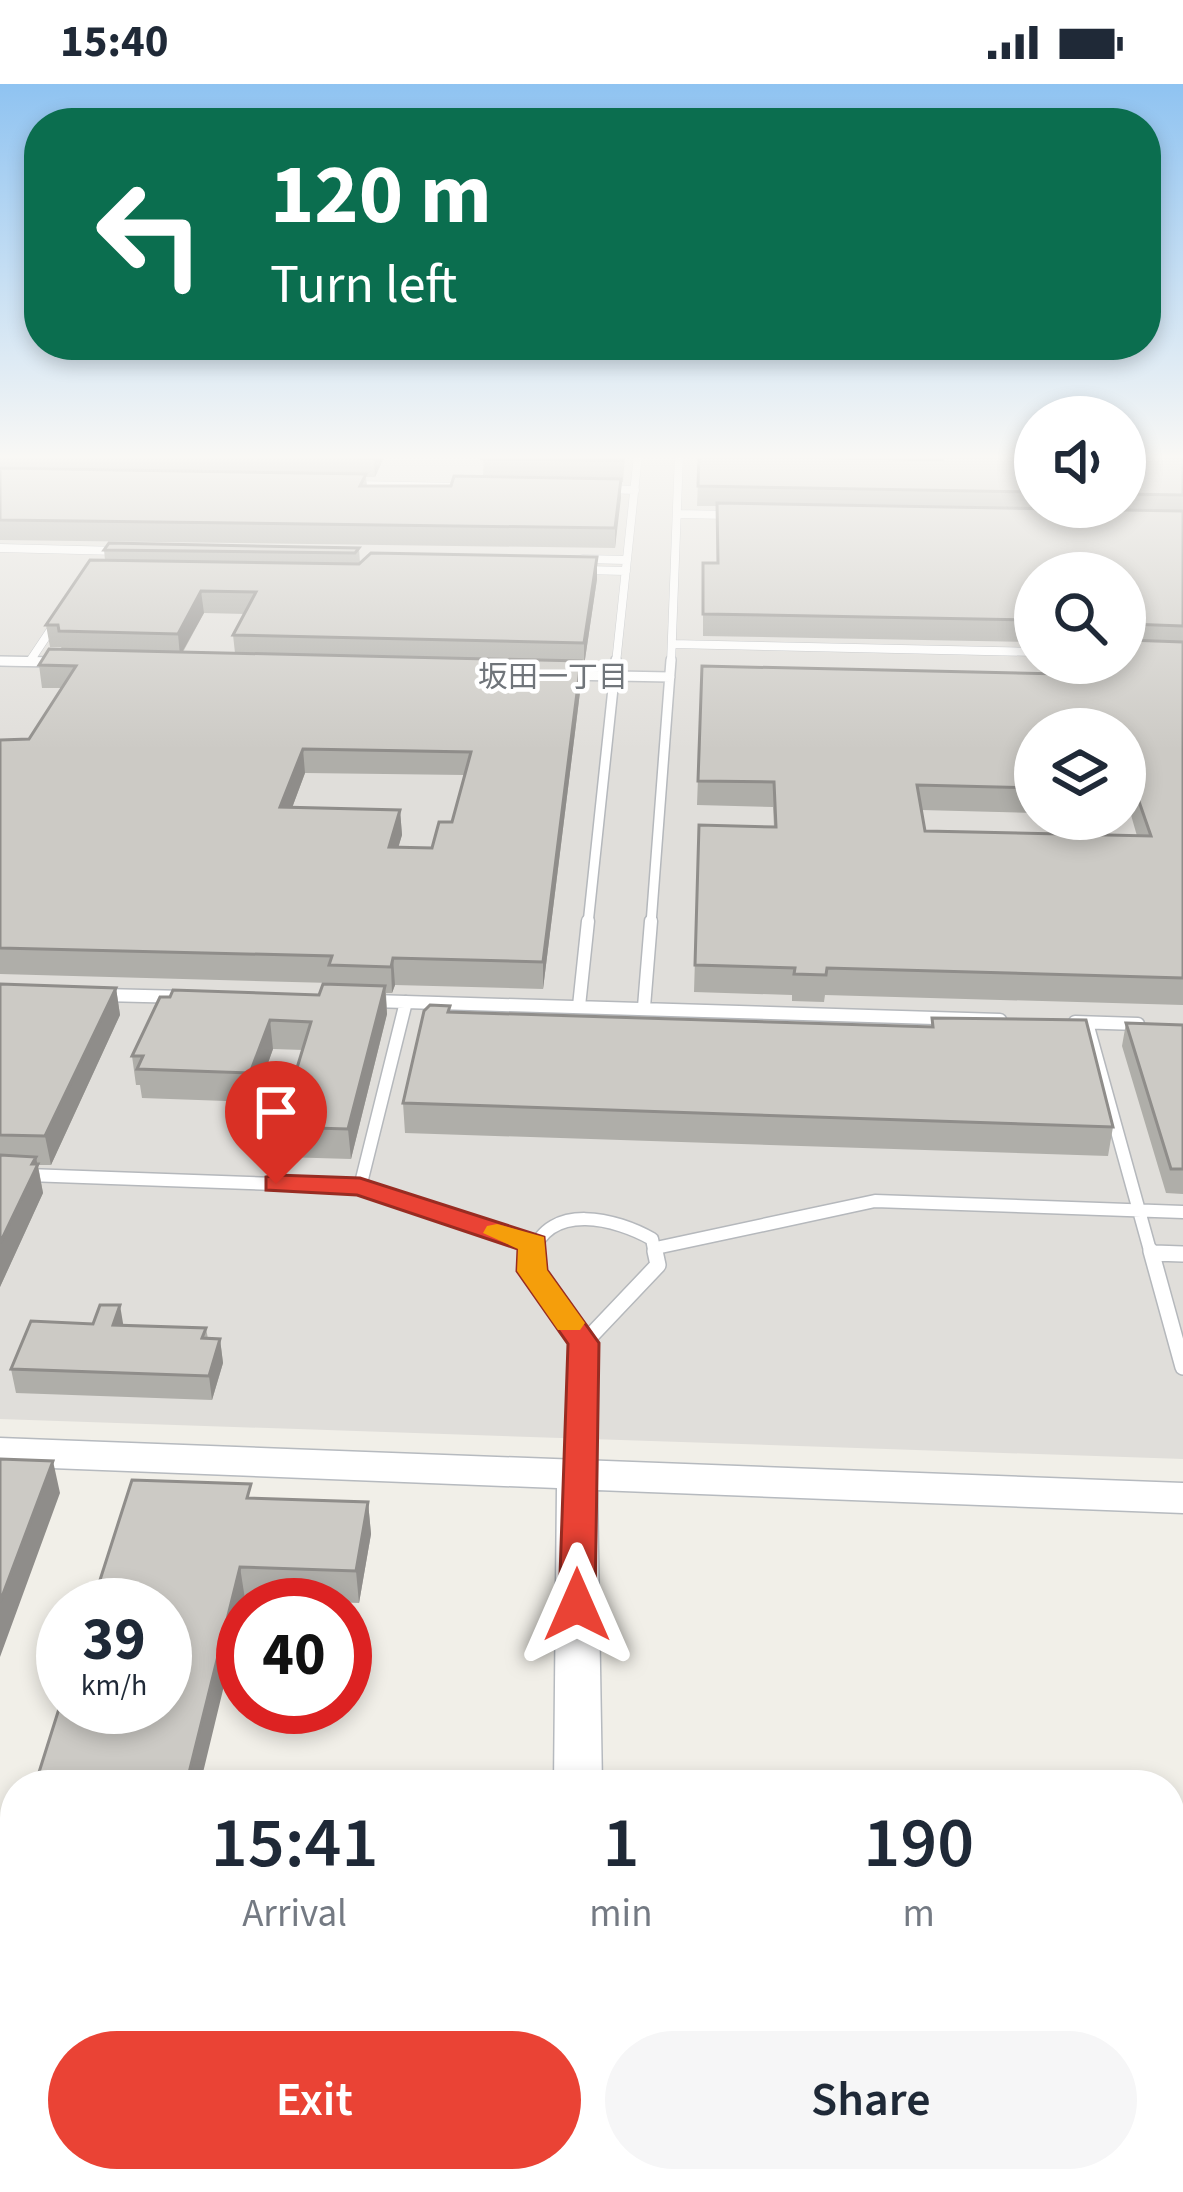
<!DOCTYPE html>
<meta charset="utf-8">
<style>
:root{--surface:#fff;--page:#f6f6f7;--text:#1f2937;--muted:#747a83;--accent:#ea4335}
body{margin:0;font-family:"Source Sans 3","Noto Sans JP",sans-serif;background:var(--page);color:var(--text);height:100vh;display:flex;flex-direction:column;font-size:45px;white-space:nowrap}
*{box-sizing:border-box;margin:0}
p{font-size:39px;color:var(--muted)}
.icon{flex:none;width:66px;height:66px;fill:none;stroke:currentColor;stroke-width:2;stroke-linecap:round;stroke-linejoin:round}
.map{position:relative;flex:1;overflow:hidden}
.drawer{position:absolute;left:0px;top:1686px;width:1185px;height:423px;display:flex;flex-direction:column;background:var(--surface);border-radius:48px 48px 0 0;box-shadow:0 6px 18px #0003}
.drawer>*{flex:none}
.top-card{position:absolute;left:24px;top:24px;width:1137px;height:252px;border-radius:48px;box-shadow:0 6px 18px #0003;background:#0b6e4f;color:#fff;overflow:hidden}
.tools{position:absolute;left:1014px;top:312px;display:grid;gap:24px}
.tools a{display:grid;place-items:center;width:132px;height:132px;border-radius:50%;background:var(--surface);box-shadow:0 6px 18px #0003;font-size:60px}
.speed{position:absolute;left:36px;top:1494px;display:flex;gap:24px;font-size:60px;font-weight:700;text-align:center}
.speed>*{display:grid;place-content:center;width:156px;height:156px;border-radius:50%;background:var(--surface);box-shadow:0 6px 18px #0003;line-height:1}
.speed small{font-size:30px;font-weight:400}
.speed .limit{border:18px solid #d22;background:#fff;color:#111}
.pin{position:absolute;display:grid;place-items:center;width:102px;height:102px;color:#fff;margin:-123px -51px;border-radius:50% 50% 50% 0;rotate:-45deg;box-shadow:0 0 12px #0007}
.pin .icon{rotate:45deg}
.me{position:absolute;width:132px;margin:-66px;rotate:0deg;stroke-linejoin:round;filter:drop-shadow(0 0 9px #0008)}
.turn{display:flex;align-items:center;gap:42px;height:252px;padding:0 48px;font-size:54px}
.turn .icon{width:156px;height:156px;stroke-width:2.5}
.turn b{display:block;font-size:84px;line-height:102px}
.eta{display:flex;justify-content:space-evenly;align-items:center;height:204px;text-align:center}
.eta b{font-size:72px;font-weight:600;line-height:84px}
.button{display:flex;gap:24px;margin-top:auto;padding:24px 48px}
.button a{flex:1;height:138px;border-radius:72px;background:var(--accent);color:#fff;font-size:48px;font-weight:600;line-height:138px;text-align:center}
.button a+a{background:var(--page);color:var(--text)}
.status{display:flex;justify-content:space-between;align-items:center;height:84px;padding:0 60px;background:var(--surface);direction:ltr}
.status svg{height:33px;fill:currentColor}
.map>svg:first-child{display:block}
</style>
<div class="status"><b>15:40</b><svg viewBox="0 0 49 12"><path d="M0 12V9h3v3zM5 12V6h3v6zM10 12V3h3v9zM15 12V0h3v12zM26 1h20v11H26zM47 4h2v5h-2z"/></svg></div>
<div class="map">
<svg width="1183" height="2108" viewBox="0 0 1183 2108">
<rect width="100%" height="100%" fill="#f1efe8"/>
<path fill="#e0deda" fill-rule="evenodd" d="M 0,371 L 1035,371 L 1035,423 L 1125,423 L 1183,371 L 1183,1375 L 0,1335 ZM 1035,489 L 1125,489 L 1125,579 L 1035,579 ZM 1035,645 L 1125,645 L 1125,735 L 1035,735 Z"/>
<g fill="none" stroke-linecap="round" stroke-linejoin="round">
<g stroke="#b5b8bc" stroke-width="9">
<path id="lane-far3" d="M 354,401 L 459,403
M 606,405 L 635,406
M 677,430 L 730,431
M 0,464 L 119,467
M 583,475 L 627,476
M 585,486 L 626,487
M 672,560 L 1035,568
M 0,577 L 53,578
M 30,577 L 56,538
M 616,579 L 638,371
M 671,579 L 679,371"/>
</g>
<g stroke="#b5b8bc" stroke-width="12">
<path id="lane-far2" d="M 0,577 L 53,578
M 565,591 L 670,593
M 588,840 L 616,576
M 651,840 L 671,576"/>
</g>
<g stroke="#b5b8bc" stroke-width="15">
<path id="lane-far1" d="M 103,911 L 185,913
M 373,917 L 1000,936
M 579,922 L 588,837
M 644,923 L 651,837
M 1075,938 L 1138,940
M 1087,939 L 1151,1170
M 0,1090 L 360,1103 L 533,1160
M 360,1103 L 406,918
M 656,1164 L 875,1117 L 1183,1128
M 1154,1169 L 1175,1170
M 532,1170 C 550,1117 617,1135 652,1155 L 655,1170"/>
</g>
<g stroke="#b5b8bc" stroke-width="18">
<path id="lane" d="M 533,1167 L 532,1187 L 584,1259 L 658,1181 L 655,1167
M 1151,1167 L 1183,1283
M 1154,1169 L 1183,1170
M 578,1390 L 584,1259"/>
</g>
<g stroke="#b6babf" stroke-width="3">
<path id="secondary" d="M 0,1354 L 1183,1399 L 1183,1429 L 597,1406 L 602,1701 L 554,1701 L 557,1404 L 0,1382 Z
M 552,2094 L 608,2094 L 608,2108 L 552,2108 Z"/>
</g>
<use href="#lane-far3" stroke="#fff" stroke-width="8"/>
<use href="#lane-far2" stroke="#fff" stroke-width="9"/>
<use href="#lane-far1" stroke="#fff" stroke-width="12"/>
<use href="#lane" stroke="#fff" stroke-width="15"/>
<use href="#secondary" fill="#fff" fill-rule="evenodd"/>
</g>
<path fill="#afaea9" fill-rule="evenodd" d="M 0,371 L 384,371 L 375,393 L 366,393 L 367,402 L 451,402 L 483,392 L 484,371 L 625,371 L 623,398 L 621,398 L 615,464 L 0,456 Z
M 699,371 L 938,376 L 939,371 L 1035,371 L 1035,423 L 1125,423 L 1125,371 L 1183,371 L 1183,921 L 825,911 L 824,918 L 792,917 L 792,911 L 694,908 L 699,741 L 774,743 L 773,723 L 697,721 L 702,582 L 1051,590 L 1048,579 L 1125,579 L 1035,489 L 1035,558 L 703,552 L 703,479 L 717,479 L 717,422 L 697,422 ZM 1035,645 L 1125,645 L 1125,731 L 1131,731 L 1137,752 L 925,747 L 921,726 L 1035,729 Z
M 359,464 L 360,479 L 597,473 L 597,495 L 584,582 L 581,582 L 581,600 L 543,905 L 395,901 L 392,909 L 386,909 L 387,930 L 351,1075 L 282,1073 L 279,1043 L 303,966 L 273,965 L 254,1018 L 142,1014 L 140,1001 L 136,1001 L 132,972 L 319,911 L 331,899 L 0,890 L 0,656 L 29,655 L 62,604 L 42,604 L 39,581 L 62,565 L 61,563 L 50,563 L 46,541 L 105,476 L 104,466 ZM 204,529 L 245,530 L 233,551 L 235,569 L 183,568 ZM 305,689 L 465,691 L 452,738 L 432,764 L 398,763 L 402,751 L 400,726 L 292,724 Z
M 0,900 L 116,904 L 120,931 L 51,1081 L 38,1081 L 43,1109 L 0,1203 Z
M 450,928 L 931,943 L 932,934 L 1113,1043 L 1108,1072 L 405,1049 L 403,1019 Z
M 1126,939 L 1183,941 L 1183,1110 L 1166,1109 L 1122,962 Z
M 123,1241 L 206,1244 L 208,1255 L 220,1255 L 223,1279 L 212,1316 L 16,1309 L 11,1285 Z
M 253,1415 L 368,1418 L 371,1450 L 359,1519 L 245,1515 L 35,1701 Z
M 15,1764 L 15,1816 L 7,1788 Z"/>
<path fill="#8f8d8a" d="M 375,371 L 384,371 L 384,374 L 375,393 L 374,374 Z
M 621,395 L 621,414 L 615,464 L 615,444 Z
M 597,473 L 597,495 L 584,582 L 584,559 Z
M 201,507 L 204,529 L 180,572 L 178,550 Z
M 581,577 L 581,600 L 543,905 L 543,878 Z
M 303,665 L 305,689 L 283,748 L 280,723 Z
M 400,726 L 402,751 L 391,788 L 389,763 Z
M 393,874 L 395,901 L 392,909 L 391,883 Z
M 385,902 L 387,930 L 351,1075 L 348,1045 Z
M 116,904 L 120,931 L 51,1081 L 45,1052 Z
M 270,936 L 273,965 L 254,1018 L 250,989 Z
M 36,1073 L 43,1109 L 0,1203 L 0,1159 Z
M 120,1221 L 124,1245 L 113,1241 Z
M 220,1255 L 223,1279 L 212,1316 L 209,1292 Z
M 53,1377 L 60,1409 L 0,1573 L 0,1518 Z
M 368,1418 L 371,1450 L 359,1519 L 356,1487 Z
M 240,1483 L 245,1515 L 200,1701 L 186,1701 Z
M 475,2094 L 479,2094 L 477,2108 L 473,2108 Z"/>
<path fill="#cccac5" stroke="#8f8d8a" stroke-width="3" fill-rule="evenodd" d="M 175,371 L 375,371 L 374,374 Z
M 484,371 L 624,371 L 623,377 L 482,375 Z
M 699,371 L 795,371 L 795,373 L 943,376 L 942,371 L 1035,371 L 1035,408 L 698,402 Z
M 1125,371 L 1183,371 L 1183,411 L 1125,410 Z
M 0,384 L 366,390 L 360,402 L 451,402 L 454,392 L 621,395 L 615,444 L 0,436 Z
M 717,419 L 1183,427 L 1183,542 L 1129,540 L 1125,544 L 1125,489 L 1035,489 L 1035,536 L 703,530 L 703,479 L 718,479 Z
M 109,459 L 359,464 L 355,469 L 104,466 Z
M 371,469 L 597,473 L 584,559 L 233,551 L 256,508 L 201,507 L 178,550 L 59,547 L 58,541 L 46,541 L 90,476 L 359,480 Z
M 1125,553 L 1128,556 L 1183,558 L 1183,894 L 827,884 L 826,891 L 794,890 L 795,884 L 695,881 L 699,741 L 776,743 L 774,698 L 698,697 L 702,582 L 1061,590 L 1058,579 L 1125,579 ZM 1035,645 L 1125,645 L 1125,706 L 1135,706 L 1151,752 L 925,747 L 917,701 L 1035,704 Z
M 49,565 L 581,577 L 543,878 L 393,874 L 391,883 L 329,881 L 332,872 L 0,864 L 0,656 L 29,655 L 76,582 L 39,581 ZM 303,665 L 471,668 L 452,738 L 439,738 L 432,764 L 389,763 L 400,726 L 280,723 Z
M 0,900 L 116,904 L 45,1052 L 0,1051 Z
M 323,900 L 385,902 L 348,1045 L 279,1043 L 311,938 L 270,936 L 250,989 L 137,985 L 143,972 L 132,972 L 160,913 L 170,913 L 173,906 L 319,911 Z
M 430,921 L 450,922 L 448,928 L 933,943 L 932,934 L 1086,936 L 1113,1043 L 403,1019 L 424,927 Z
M 1126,939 L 1183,941 L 1183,1085 L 1171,1085 Z
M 0,1071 L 36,1073 L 32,1080 L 38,1080 L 0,1159 Z
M 100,1221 L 120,1221 L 113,1241 L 206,1244 L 202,1254 L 220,1255 L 209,1292 L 11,1285 L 31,1237 L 93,1240 Z
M 0,1375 L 53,1377 L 0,1518 Z
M 132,1396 L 251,1400 L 247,1414 L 368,1418 L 356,1487 L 240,1483 L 186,1701 L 35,1701 L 63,1612 L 63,1623 L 165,1623 L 165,1521 L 92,1521 Z
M 15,1764 L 15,1789 L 7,1788 Z
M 1170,1889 L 1183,1890 L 1183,2108 L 706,2108 L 706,2094 L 1170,2094 Z
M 417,2094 L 475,2094 L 473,2108 L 415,2108 Z"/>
<linearGradient id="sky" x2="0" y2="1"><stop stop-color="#8fc3f1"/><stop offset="0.56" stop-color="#f9f8f5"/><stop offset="1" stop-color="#f9f8f5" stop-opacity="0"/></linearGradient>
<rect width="1183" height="666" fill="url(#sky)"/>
<path fill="#ea4335" stroke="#982c22" stroke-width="3" d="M 276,1091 L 360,1094 L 544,1153 L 547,1186 L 599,1259 L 595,1521 L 590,1531 L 564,1531 L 559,1521 L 568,1260 L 517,1187 L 518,1165 L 357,1111 L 266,1106 L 266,1093 Z"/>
<path fill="#f59e0b" d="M 497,1140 L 544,1153 L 547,1186 L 585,1239 L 580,1246 L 558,1246 L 517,1187 L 518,1165 L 483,1149 L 487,1142 Z"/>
<g text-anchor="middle" stroke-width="9" stroke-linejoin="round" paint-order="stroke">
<g font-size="30" fill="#70757a" stroke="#fff">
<text x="553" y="603">坂田一丁目</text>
</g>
</g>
</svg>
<div class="tools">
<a><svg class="icon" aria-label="sound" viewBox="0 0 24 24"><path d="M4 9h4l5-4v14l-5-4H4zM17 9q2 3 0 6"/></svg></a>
<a><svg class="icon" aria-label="search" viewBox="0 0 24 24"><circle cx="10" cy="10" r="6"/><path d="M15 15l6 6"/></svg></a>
<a><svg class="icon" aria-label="layers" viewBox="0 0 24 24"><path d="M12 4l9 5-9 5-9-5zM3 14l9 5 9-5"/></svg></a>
</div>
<div class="speed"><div>39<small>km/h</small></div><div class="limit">40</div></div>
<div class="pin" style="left:276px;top:1100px;background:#d93025"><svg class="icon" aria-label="arrive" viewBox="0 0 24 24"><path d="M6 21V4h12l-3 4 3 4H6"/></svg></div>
<svg class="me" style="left:577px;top:1521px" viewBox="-20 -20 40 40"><path d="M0-17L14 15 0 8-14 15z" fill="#ea4335" stroke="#fff" stroke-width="4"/></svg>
<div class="top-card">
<div class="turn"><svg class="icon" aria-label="left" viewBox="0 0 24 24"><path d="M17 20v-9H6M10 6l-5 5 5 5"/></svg><div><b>120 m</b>Turn left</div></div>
</div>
<section class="drawer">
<div class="eta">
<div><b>15:41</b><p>Arrival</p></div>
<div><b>1</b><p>min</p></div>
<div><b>190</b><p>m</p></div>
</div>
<div class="button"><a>Exit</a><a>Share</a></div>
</section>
</div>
